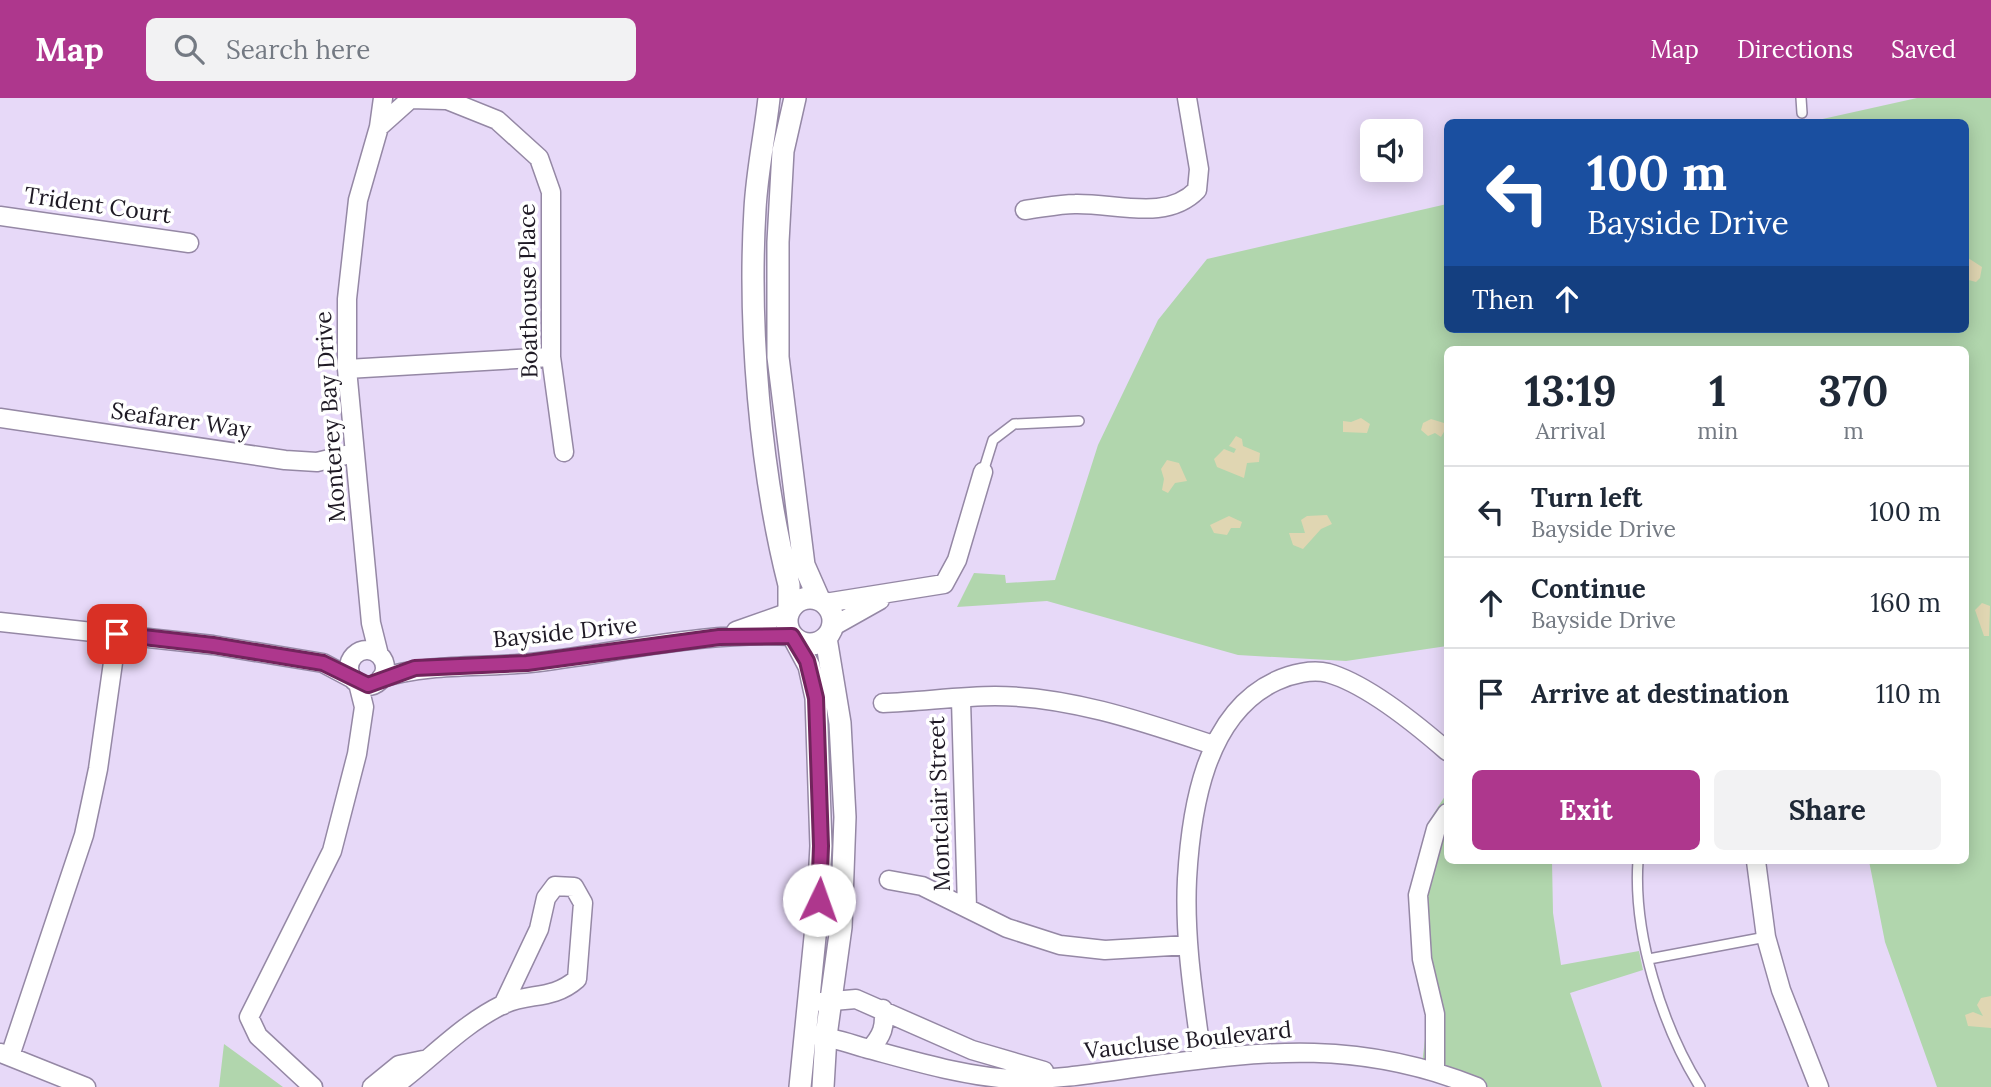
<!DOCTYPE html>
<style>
:root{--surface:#fff;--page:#f2f2f3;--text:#1f2937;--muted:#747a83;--line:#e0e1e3;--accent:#ae378d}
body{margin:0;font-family:Lora,serif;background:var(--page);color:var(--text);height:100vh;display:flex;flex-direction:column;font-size:26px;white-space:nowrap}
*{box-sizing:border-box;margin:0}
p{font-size:23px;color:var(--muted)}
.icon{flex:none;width:38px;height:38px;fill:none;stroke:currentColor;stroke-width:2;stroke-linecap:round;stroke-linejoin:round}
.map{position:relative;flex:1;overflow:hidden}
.details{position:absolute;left:1444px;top:248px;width:525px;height:518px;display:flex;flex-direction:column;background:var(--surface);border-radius:10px;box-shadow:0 4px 18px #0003}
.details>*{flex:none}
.banner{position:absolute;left:1444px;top:21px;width:525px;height:214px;border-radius:10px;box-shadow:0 4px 18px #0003;background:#1a4fa0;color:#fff;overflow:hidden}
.buttons{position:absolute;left:1360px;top:21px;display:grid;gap:14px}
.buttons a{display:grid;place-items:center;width:63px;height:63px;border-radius:10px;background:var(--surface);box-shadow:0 4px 18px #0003;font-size:35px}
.pin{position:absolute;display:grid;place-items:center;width:60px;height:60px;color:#fff;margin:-30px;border-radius:14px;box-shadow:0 4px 10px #0006}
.me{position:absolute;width:77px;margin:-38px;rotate:3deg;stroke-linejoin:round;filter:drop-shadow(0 0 5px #0008)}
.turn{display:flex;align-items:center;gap:24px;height:147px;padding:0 28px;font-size:32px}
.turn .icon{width:91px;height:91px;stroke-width:2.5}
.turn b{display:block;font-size:49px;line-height:60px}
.then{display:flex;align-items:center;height:66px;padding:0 28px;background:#0003;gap:14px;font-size:26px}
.eta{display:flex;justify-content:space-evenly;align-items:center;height:119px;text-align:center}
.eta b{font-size:42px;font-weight:800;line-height:49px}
.cta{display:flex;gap:14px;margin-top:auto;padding:14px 28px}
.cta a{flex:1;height:80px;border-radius:10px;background:var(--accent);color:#fff;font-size:28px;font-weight:800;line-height:80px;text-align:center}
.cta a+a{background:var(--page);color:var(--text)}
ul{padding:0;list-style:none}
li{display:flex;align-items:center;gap:21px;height:91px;padding:0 28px;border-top:2px solid var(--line)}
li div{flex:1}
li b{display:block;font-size:26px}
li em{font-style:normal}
header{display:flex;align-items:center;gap:42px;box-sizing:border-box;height:98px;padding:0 35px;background:var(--accent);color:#fff}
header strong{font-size:33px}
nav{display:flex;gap:38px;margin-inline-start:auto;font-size:24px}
.search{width:490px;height:63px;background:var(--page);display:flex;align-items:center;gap:18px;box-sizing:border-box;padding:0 24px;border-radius:10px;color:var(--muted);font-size:26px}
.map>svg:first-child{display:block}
</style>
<header>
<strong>Map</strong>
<div class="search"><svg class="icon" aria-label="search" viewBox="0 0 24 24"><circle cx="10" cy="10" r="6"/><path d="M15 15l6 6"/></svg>Search here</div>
<nav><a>Map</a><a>Directions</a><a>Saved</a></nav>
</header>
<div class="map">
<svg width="1991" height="989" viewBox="0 0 1991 989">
<rect width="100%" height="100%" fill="#e7d9f8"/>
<path fill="#b1d6ad" d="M 1917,0 L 1991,0 L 1991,989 L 1937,989 L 1885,844 L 1869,763 L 1965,763 L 1965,252 L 1447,252 L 1447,548 L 1346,563 L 1238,557 L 1047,503 L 957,509 L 974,475 L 1005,477 L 1006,485 L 1055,482 L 1098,347 L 1158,222 L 1207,161 L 1447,106 L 1447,231 L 1965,231 L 1965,24 L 1809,24 Z
M 1447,695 L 1447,763 L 1552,763 L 1553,815 L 1561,867 L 1639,853 L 1643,872 L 1570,895 L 1602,989 L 1477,989 L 1422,966 L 1428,916 L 1411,796 L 1427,726 Z
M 224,946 L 283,989 L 219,989 Z"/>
<path fill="#e0d6b2" d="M 1965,158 L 1982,169 L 1980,180 L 1976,184 L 1965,181 Z
M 1361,320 L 1370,326 L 1367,335 L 1343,334 L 1343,323 L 1351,324 Z
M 1431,321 L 1444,325 L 1445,332 L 1441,339 L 1435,335 L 1428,338 L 1421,332 L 1423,325 Z
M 1236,338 L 1242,341 L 1243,348 L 1260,355 L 1259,364 L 1247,365 L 1244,380 L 1217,369 L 1214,361 L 1224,351 L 1234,355 L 1236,351 L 1229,348 Z
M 1167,362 L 1179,365 L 1187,383 L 1175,385 L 1168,395 L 1162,392 L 1164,381 L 1161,371 Z
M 1229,418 L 1242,424 L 1240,430 L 1231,430 L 1227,437 L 1214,435 L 1210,427 Z
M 1307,418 L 1327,417 L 1332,426 L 1321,431 L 1303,451 L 1293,447 L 1289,435 L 1305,435 L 1301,422 Z
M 1982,505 L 1990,508 L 1989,538 L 1984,538 L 1975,512 Z
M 1991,898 L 1991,930 L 1968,928 L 1965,917 L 1973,914 L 1983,918 L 1977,907 L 1981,900 Z"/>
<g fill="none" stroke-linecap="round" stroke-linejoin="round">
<g stroke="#9588a5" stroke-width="12">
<path id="service" d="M 1801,0 L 1802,15
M 983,374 L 993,342 L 1014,326 L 1079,323
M 1638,763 C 1633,836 1662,928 1700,989
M 1649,861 L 1766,839"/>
</g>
<g stroke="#9588a5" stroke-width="21">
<path id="minor" d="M 442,0 L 497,22 L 539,60 L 551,94 L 551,259 L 564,354
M 410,1 L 445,2
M 379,29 L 407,4
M 1025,112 C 1042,110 1059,106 1075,106 C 1116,105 1166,124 1197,92 L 1199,71 L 1187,0
M 0,118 L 189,145
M 347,271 L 551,259
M 0,320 L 285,362 L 317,364 L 354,355
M 825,505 L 944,486 L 957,462 L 983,374
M 0,524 L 213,547 L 323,565 L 355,582
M 832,529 L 880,502
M 736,533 L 787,515
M349 570a18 18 0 1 1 36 0a18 18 0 1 1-36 0Z
M 379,557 L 371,525 L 347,271 L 347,201 L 358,102 L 379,29 L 383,0
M 381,580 C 432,565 479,570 530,565 C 617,555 704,533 792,538
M 961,602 L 967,809
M 883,605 C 919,604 959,598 995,598 C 1069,598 1144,624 1213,647
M 1756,763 L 1766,839 L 1781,892 L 1819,989
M 889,782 L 922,788 L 1007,830 L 1060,847 L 1105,852 L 1188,847
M 821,904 L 856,901 L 972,952 L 1044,973
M 813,937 C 831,939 848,945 865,950 C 910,962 969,980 1016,981 C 1060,982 1103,974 1148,968 C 1268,952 1361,942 1477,989
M 870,951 C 882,938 886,928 883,911
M 1,955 L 86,989
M 10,958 L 84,737 L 98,671 L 117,536
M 1202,961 C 1194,901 1184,841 1187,781 C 1191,711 1205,616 1276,583 C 1291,576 1312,571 1328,575 C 1367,586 1416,626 1447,653
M 1435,972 L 1435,916 L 1422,861 L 1418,797 L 1436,731 L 1447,715
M 313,989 L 258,938 L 249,919 L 332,753 L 357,656 L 364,609 L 358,585
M 372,989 L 399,967 L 423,962
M 393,989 C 429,963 461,927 502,907 C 528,894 552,903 577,881 L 583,805 L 574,789 L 555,788 L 546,800 L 539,831 L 503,907"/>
</g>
<g stroke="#9588a5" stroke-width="24">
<path id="tertiary" d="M 769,0 C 765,37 757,73 755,111 C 748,228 760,373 789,487 L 789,512
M 795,0 L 783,53 L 778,144 L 778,259 L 804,467 L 819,501
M787 523a23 23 0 1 1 46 0a23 23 0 1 1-46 0Z
M 794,540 L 809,568 L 816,600 L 821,748 L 817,819 L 800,989
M 823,989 L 826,938 L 841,829 L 845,719 L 840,625 L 826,540"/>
</g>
<use href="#service" stroke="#fff" stroke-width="9"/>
<use href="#minor" stroke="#fff" stroke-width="18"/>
<use href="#tertiary" stroke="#fff" stroke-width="21"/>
</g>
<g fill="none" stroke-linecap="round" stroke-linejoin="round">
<g stroke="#71245c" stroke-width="18">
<path id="route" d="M 117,536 L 213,547 L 323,565 L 368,587 L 415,570 L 527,565 L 719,539 L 792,538 L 807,563 L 816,600 L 821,748 L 819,802"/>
</g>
<use href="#route" stroke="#ae378d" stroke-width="12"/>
</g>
<g text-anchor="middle" stroke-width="7" stroke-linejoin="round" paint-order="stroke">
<g font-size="23" fill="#1e1924" stroke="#fff">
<text transform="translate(98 107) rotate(8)" y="8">Trident Court</text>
<text transform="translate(528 193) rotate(-91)" y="8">Boathouse Place</text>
<text transform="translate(330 319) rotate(-94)" y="8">Monterey Bay Drive</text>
<text transform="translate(181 322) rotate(8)" y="8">Seafarer Way</text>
<text transform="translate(565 534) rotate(-6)" y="8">Bayside Drive</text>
<text transform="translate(939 706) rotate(-92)" y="8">Montclair Street</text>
<text transform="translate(1188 942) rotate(-6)" y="8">Vaucluse Boulevard</text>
</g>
</g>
</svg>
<div class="buttons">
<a><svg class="icon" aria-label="sound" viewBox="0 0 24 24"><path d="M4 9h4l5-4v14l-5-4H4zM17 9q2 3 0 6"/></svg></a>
</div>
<div class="pin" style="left:117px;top:536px;background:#d93025"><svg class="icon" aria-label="arrive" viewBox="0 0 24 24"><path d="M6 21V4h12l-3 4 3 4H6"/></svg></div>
<svg class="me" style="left:819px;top:802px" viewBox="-20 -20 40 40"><circle r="19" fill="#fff"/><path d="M0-13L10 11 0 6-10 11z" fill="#ae378d"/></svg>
<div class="banner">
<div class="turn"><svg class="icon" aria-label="left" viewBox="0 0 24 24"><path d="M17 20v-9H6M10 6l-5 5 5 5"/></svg><div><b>100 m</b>Bayside Drive</div></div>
<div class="then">Then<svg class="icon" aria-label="ahead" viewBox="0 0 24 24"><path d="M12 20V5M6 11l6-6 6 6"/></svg></div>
</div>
<section class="details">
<div class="eta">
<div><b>13:19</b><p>Arrival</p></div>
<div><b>1</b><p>min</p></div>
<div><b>370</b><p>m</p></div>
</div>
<ul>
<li><svg class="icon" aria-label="left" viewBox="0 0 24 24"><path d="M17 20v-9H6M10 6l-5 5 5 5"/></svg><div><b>Turn left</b><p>Bayside Drive</p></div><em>100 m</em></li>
<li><svg class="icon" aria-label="ahead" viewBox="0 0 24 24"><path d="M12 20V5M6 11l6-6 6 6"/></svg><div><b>Continue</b><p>Bayside Drive</p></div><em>160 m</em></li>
<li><svg class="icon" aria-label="arrive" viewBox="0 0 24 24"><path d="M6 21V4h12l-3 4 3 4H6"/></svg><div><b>Arrive at destination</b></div><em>110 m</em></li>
</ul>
<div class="cta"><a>Exit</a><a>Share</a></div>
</section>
</div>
